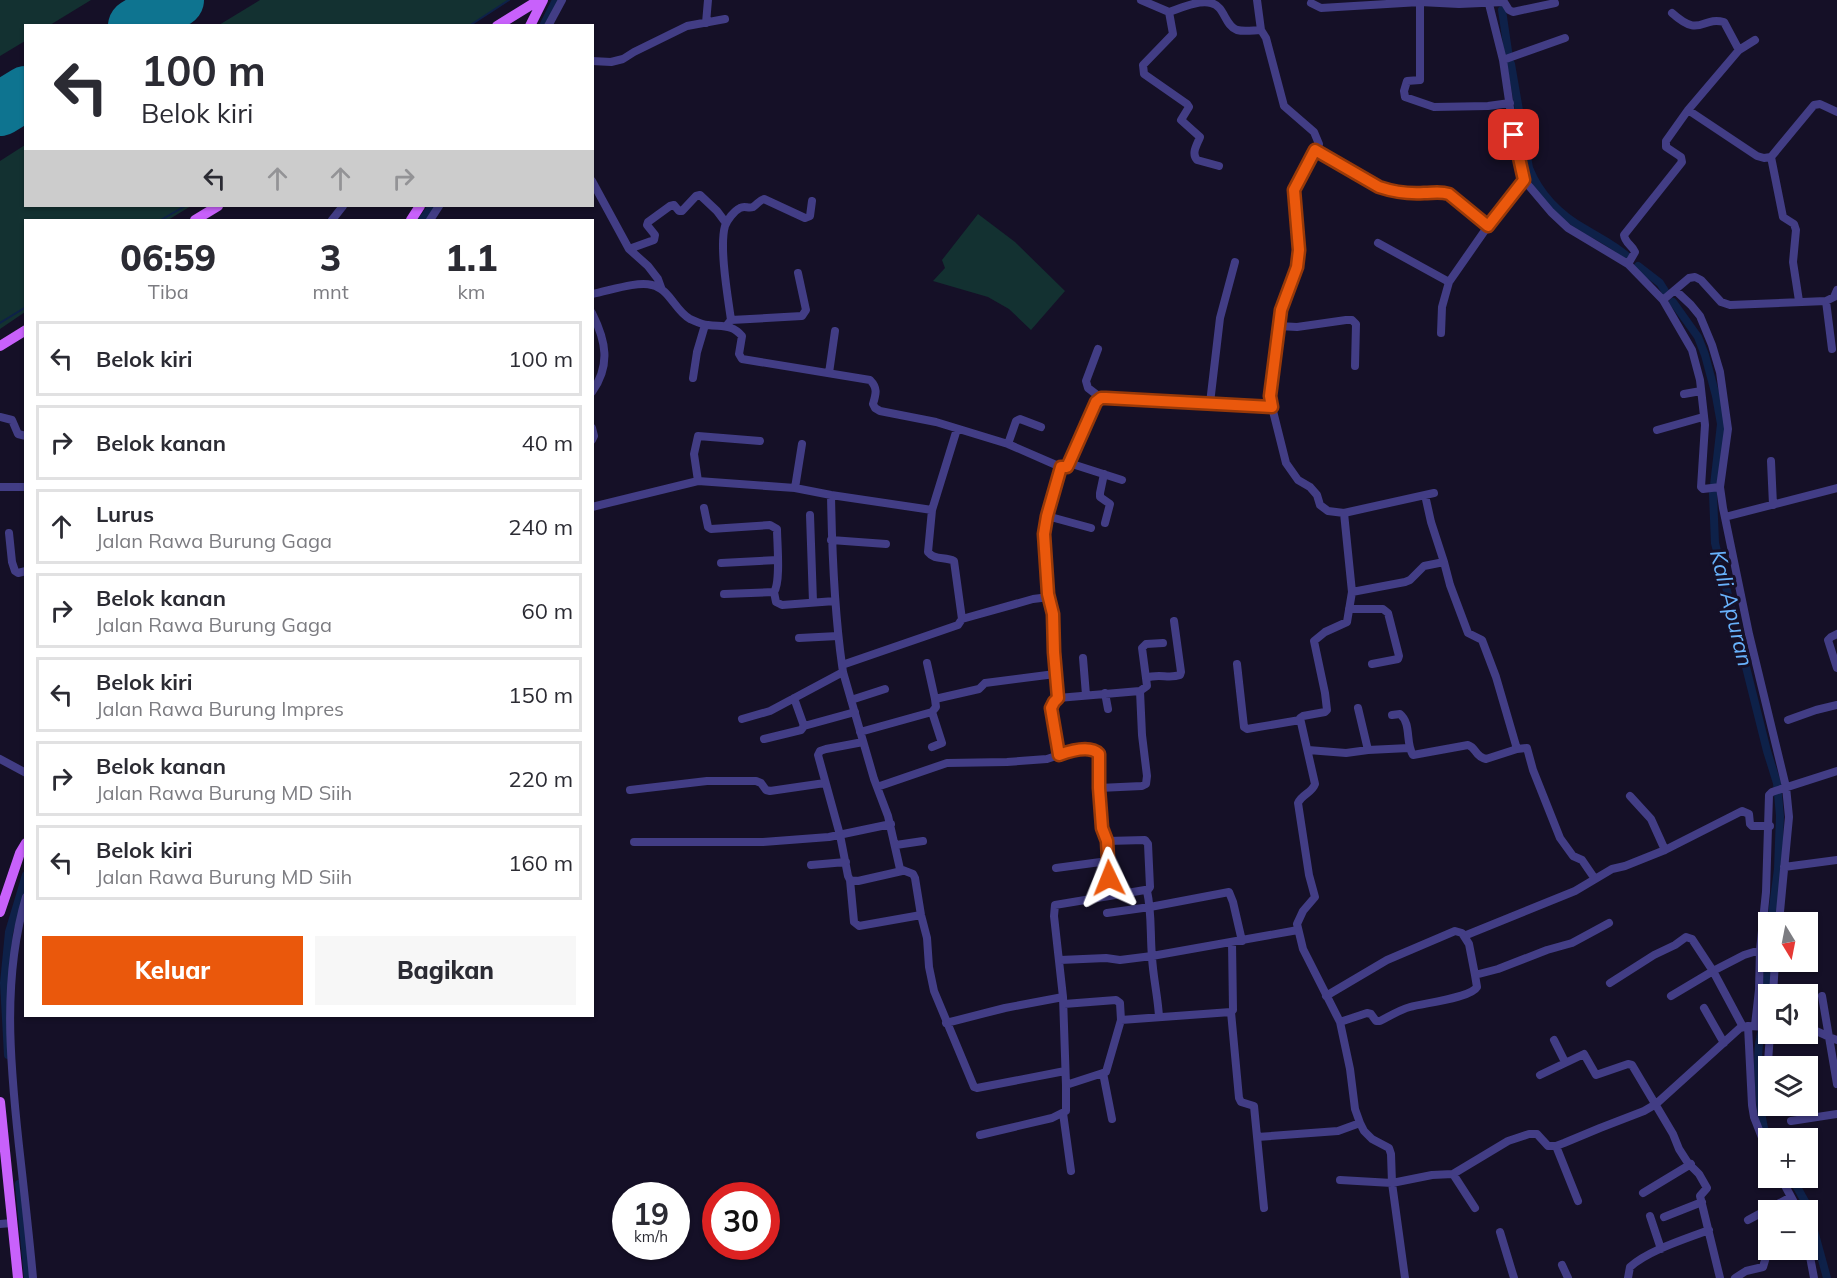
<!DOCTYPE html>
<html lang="id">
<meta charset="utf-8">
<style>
:root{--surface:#fff;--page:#f7f7f7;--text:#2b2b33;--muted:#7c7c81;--line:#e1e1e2;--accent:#ea580c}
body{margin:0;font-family:Mulish,sans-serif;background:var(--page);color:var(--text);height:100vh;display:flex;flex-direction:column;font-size:22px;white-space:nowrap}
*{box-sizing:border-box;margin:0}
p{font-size:20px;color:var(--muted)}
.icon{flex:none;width:33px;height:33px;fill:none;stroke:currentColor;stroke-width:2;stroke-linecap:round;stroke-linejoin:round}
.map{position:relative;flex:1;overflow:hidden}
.sheet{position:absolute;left:24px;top:219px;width:570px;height:798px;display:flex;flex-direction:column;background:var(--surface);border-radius:0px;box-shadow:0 2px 4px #0004}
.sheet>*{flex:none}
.guide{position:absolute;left:24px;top:24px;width:570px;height:183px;border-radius:0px;box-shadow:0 2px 4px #0004;background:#fff;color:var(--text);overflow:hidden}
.needle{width:39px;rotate:170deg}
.tools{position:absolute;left:1758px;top:912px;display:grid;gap:12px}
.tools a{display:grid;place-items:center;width:60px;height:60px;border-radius:0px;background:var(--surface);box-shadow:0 2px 4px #0004;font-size:30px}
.speed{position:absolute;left:612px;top:1182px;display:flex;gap:12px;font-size:30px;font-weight:700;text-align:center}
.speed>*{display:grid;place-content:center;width:78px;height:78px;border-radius:50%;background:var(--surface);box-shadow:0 2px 4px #0004;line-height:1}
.speed small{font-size:15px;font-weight:400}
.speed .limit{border:9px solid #d22;background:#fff;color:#111}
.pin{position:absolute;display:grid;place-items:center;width:51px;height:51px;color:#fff;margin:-26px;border-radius:12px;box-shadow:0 3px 9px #0006}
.me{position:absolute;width:66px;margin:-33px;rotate:358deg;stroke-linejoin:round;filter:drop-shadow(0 0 4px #0008)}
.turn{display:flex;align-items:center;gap:21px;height:126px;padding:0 18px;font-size:27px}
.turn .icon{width:78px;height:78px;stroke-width:2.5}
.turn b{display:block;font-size:42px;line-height:51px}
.lanes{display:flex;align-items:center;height:57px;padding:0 18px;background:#0003;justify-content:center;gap:30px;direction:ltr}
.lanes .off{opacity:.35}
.eta{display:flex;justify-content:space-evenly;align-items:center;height:102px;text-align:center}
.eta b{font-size:36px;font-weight:800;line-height:42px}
.primary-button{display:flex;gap:12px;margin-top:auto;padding:12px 18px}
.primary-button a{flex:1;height:69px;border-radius:0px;background:var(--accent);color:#fff;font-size:24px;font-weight:800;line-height:69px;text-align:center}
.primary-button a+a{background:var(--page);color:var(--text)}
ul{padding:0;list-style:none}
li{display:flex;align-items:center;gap:18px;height:75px;margin:0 12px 9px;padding:0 6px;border:3px solid var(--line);border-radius:0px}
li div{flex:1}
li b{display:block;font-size:22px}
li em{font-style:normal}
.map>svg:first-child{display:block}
</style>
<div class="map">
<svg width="1837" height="1278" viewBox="0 0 1837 1278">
<rect width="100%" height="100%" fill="#151027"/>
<path fill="#133131" d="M 0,0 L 91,0 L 50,25 L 26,26 L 25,41 L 0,56 Z
M 260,0 L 510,0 L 471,25 L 219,25 Z
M 25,145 L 26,206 L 191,206 L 168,220 L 26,220 L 25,312 L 0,329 L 0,161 Z
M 978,214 L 1015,242 L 1065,291 L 1031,330 L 1009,309 L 988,297 L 933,281 L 945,268 L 942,260 Z"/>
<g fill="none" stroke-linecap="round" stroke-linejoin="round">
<path stroke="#0e2149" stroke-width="2" d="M 469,26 L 509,0
M 161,220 L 185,206
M 0,323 L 26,307"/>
<path stroke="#0e2149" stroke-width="8" d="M 1502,10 L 1508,51
M 543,26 L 556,0
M 1511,64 L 1529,168 C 1540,195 1560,215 1585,229 C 1600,238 1615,245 1628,257
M 422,220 L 432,206
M 1638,266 L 1660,283 L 1665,291
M 1673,302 L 1698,337 L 1705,355 L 1716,396 L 1721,424 L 1713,494 L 1715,543 L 1767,751 L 1777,783 L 1780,816 L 1778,869 L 1771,922
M 1768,956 C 1767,976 1767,996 1766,1016 C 1765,1024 1761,1031 1760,1038 C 1756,1057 1759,1123 1768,1139
M 8,1055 L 4,983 L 9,932 L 26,875
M 1792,1178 L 1807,1205 L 1827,1278
M 19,1184 L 28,1278"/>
<path stroke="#0e7490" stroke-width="54" d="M 135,26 L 177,0
M 0,109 L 26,93"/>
<path stroke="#423d85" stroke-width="8" d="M 1141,0 L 1169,12 C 1181,8 1198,0 1211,3 C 1225,6 1224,25 1237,30 C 1245,32 1254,30 1261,30 L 1266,38 L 1284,106 L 1314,132 L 1319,144 L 1296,184 L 1294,191 L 1299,250 L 1297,267 L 1281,310 L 1278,326 L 1270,396 L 1272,407 L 1286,463 L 1298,480 L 1310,487 L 1317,495 L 1320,505 L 1328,511 L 1344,513 L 1352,592 L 1347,622 L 1325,632 L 1314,641 L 1325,693 L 1327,710 L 1325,712 L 1303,716 L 1300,718 L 1315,784 C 1312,793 1302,794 1298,803 L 1309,875 L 1315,897 L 1303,911 L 1297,924 L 1303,949 L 1340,1022 L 1350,1069 L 1355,1109 L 1360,1123 L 1364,1131 L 1372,1139 L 1389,1148 L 1391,1154 L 1392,1183 L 1432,1175 L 1453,1174 L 1508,1141 L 1529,1134 L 1537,1134 L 1548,1146 L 1556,1146 L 1564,1143 L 1600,1128 L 1644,1111 L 1656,1104 L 1740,1028 L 1748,1026 L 1768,1027
M 1257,0 L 1261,30
M 1488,0 L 1503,60 L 1514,135 L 1524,180 L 1551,212 L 1568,228 L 1628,264 L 1663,300 L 1692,350 L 1700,380 L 1705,425 L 1701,487 L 1703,489 L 1720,487
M 1420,2 L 1420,80 L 1407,81 L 1404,91 L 1405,97 L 1434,107 L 1488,106 L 1510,103
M 1311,3 L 1321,8 L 1420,2 L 1459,4 L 1504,2 L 1509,10 L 1513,12 L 1555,3
M 1169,12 L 1173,34 L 1143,65 L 1144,74 L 1187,104 L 1189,107 L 1181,120 L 1200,137 C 1197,145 1191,153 1197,160 L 1219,166
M 1672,13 C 1701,39 1701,16 1724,22 L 1739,50
M 706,23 L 708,0
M 548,26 L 562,0
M 1503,60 L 1565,38
M 592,61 L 611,62 L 623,59 L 634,52 L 687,26 L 725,19
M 1688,110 L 1757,156 L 1764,158 L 1771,157
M 1315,150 C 1335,162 1372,187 1393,191 C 1410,195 1435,189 1449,194 L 1488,226 L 1524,180
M 592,181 L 629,249 L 648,266 L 658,279 L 662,290
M 332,220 L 343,206
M 430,220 L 439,206
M 1378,243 L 1449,282
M 629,249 L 654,240 L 655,235 L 647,225 L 648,222 L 670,206 L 674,205 L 679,211 L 682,211 L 696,196 L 700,195 L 717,211 L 726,223
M 1628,264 L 1635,252 C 1632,245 1625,243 1624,235 L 1682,162 L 1681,157 L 1666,147 L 1666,141 L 1688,110 L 1739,50 L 1755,40
M 1675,290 L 1691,305 L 1700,316 L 1712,345 L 1720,372 L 1728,429 L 1720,487 L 1723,508 L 1749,634 L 1786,787 L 1789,817 L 1779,922
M 592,294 C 609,291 636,281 652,285 C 670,289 675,311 690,319 C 695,321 702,325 708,325 C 722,327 732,324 742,336 L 739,354 L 742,359 L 870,380 C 878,388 876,394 873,404 L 875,408 L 880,411 L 936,422 L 1008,444 L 1063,468 L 1067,467 L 1069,463 L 1096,402 L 1101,398 L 1272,407
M 1663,300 L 1689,278 L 1695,277 L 1701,280 L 1721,302 L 1730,305 L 1826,301 L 1834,297 L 1837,290
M 1799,301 L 1793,262 L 1796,230 L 1794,224 L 1783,217 L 1771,157 L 1814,105 L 1820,104 L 1837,112
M 1826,301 L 1832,349
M 592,313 C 606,341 611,365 592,392
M 731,320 L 802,316 L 806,310 L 798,273
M 727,325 L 731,320 C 728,298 719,247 725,226 C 727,220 734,211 740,208 C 745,205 748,209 753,207 C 758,204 758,201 764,199 L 805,218 L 810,216 L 812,201
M 1278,326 L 1297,327 L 1346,320 L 1352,320 L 1356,324 L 1355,366
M 1441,333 L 1442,307 L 1449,282 L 1488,226
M 1098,349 L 1086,381 L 1088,388 L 1101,398
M 829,373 L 835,331
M 693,378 L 697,352 L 705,325
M 1684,394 L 1701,391
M 1210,403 L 1220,318 L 1235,262
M 0,417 L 12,420 L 18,434 L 26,436
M 592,428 L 594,436 L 592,440
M 957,429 L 932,510 L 928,552 C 935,561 945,556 954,561 L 962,619 L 958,625 L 842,665 L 843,672 L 874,779 L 888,816 L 900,869 L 913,874 L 915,878 L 921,915 L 927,938 L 929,967 L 934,991 L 974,1087 L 977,1088 L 1065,1071
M 1657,430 L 1703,417
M 1008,444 L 1016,421 L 1020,419 L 1041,427
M 1771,461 L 1773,505
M 1069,463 L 1122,480
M 1104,474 L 1100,493 L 1100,497 L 1110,504 L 1105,523
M 698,481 L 694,454 L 698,436 L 760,441
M 0,487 L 26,487
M 795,488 L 802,444
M 831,495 C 832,552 834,609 842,665
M 1425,495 L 1431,522 L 1444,562
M 592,507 L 698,481 L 795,488 L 831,495 L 932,510
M 704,508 L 708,527 L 711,529 L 770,525 L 777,529 C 777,542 781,582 774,592
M 1344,513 L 1434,493
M 810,515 L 813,602
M 1047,516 L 1091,528
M 1725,517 L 1837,488
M 9,533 L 12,562 L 15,571 L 18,573 L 26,571
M 831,540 L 886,544
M 721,563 L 778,560
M 1352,592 L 1405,582 L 1410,580 L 1424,566 L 1444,562 L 1450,585 L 1468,633 L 1482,640 L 1496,677 L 1517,749
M 724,594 L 774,592 L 776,602 L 782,605 L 835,601
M 1349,609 L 1383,609 L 1388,613 L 1399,656 L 1398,659 L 1372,664
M 962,619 L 1033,599 L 1049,597
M 1837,634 L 1831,637 L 1828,640 L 1837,668
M 799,638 L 838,636
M 1083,658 L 1086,695
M 927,663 L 935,699
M 1237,664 L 1244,727 L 1247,729 L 1300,720
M 1146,678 L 1142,648 L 1146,644 L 1163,643
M 1105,693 L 1108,709
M 794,698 L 804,726 L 855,712
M 1058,698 L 1055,674 L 1053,614 L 1048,594 L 1044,534 L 1047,516 L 1061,467
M 851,700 L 885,689
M 1358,708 L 1368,750
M 1392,715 L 1400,714 C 1412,724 1405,743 1413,755 L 1468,745 C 1477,748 1474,756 1486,759 L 1517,749 L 1527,748 L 1533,770 L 1560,838 L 1573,856 L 1582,860 L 1595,879
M 742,719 L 770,711 L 843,672
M 1788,720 L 1816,710 L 1837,705
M 860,732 L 932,712 L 936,707 L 935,699 L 979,689 L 985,683 L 1055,674
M 764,739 L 801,730 L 804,726
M 863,742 L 826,749 L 820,751 L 818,755 L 840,835 L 848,876 L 850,880 L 858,881 L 902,871
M 932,747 L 942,743 L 932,712
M 1308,750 L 1346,753 L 1368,750 L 1409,748
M 1059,755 L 1051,708 L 1054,702 L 1058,698 L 1140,691 L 1147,686 L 1146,678 C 1158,673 1169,679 1180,675 L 1181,672 L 1174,621
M 0,759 L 26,773
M 877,787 L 947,763 L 1007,762 L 1047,759 L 1065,753 L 1082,750 L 1097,752 L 1100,758 L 1099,788 L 1102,828 L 1107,841 L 1110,895
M 1099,788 L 1142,786 L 1146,784 L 1147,776 L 1142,735 L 1140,691
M 630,790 L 707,781 L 756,781 L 761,783 L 766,790 L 770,791 L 825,783
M 1630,796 L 1651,819 L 1665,850
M 1107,841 L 1145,840 L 1148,844 L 1150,887 L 1147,891
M 634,842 L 763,842 L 829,837 L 891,824
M 896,845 L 923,841
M 811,865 L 846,862
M 1784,867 L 1837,860
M 1056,868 L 1108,861
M 850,880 L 854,922 L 859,926 L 921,915
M 26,897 C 2,978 10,1063 19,1146 C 24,1190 29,1234 33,1278
M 1107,913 L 1150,907 L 1229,892 L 1233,902 L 1242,941
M 1464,936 L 1575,891 L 1612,869 L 1625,866 L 1665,850 L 1742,811 L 1749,814 L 1750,824 L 1752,826 L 1770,826
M 1060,960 L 1106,958 L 1120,960 L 1152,956 L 1298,930
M 1610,983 L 1654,955 L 1675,945 L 1686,937 L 1692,939 L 1713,971 L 1744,955 L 1760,950
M 1773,994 L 1775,962
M 1326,996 L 1387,960 L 1455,931 L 1462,933 L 1469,944 L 1475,975
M 1671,996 L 1713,971 L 1743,1027
M 1822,996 L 1837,1084
M 1064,1004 L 1116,1000 L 1120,1003 L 1121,1020
M 1704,1008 L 1724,1043
M 1231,1012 L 1233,1010 L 1232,942
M 1159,1017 C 1158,997 1153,977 1152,957 C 1150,935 1152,913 1147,891 L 1145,890 L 1055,905 L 1054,916 L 1063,997 L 1066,1085 L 1106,1072 L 1121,1020 L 1231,1012 L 1239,1098 L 1241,1102 L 1254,1106 L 1264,1208
M 1340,1022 L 1367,1013 L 1371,1014 L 1376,1021 L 1380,1021 C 1390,1016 1399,1010 1410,1007 C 1424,1003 1471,998 1477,987 L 1475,975 L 1498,969 L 1547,950 L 1572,943 L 1609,923
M 946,1023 L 1005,1008 L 1063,997
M 1755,1025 L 1759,990 L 1760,950 L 1766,892 L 1769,795 L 1772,792 L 1837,771
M 1748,1026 L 1752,1105 L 1754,1117 L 1768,1153
M 1808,1029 C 1819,1030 1826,1037 1837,1040
M 1554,1040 L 1565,1062
M 1103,1073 L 1112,1119
M 1540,1075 L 1584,1054 L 1596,1075 L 1628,1064 L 1632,1065 L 1673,1134 L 1679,1149 L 1688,1163 L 1699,1174 L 1707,1188 L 1700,1196 L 1720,1278
M 1768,1090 L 1767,1076 L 1770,1034
M 1063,1113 L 1071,1171
M 1791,1121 L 1837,1114
M 980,1135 L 1052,1118 L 1066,1111 L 1066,1085
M 1257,1137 L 1338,1131 L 1360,1123
M 1556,1146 L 1578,1201
M 1453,1174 L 1475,1208
M 1781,1178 L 1798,1210
M 1340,1180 L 1392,1183 L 1405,1278
M 1643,1193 L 1691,1164
M 1650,1216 L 1661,1249
M 1664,1217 L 1702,1202
M 1748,1220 L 1791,1197
M 0,1224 L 12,1223
M 1500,1232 L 1514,1278
M 1808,1246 L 1814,1278
M 1562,1265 L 1568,1278
M 1628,1278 L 1630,1267 C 1649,1250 1686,1239 1709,1230
M 1735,1278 L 1746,1271 L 1763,1267 L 1766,1257 L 1784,1250"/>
<path stroke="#c861fb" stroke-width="10" d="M 497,26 L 539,0
M 530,26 L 543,0
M 195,220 L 218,206
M 411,220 L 420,206
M 0,346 L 26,330
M 0,912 L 20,853 L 26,843
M 0,1102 L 18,1278"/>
</g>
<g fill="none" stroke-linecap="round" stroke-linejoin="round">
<g stroke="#983908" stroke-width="15">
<path id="route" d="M 1109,878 L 1107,841 L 1102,828 L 1099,788 L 1099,754 C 1090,745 1070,751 1059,755 L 1051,708 L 1054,702 L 1058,698 L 1054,652 L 1053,614 L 1048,594 L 1044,534 L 1047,516 L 1061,467 L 1067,467 L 1069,463 L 1096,402 L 1101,398 L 1106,398 L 1272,407 L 1270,396 L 1281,310 L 1297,267 L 1299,250 L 1294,190 L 1315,150 L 1379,187 C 1394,192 1408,194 1424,193 C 1433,193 1440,191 1449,194 L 1488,226 L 1524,180 L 1514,135"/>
</g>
<use href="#route" stroke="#ea580c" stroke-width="10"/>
</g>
<g text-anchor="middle" stroke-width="6" stroke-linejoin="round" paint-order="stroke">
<g font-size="22" font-style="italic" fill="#68b2fc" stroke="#151027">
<text transform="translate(1732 608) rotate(76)" y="8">Kali Apuran</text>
</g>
</g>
</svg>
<div class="tools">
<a><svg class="needle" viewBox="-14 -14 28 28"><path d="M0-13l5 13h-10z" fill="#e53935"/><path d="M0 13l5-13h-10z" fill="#7c7c81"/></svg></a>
<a><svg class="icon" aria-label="sound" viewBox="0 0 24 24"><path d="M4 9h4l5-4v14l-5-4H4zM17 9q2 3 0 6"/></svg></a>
<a><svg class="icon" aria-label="layers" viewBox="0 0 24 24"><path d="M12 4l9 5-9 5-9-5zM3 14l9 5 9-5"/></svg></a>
<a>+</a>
<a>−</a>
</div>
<div class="speed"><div>19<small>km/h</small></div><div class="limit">30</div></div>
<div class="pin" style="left:1514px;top:135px;background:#d93025"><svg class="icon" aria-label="arrive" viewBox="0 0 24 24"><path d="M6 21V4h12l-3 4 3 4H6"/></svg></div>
<svg class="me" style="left:1109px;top:878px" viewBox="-20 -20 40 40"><path d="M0-17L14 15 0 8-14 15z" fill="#ea580c" stroke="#fff" stroke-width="4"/></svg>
<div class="guide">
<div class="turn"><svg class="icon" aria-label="left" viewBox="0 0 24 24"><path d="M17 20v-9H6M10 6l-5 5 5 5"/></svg><div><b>100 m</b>Belok kiri</div></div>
<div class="lanes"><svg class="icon" aria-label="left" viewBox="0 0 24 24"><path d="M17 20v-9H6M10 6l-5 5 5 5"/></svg><svg class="icon off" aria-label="ahead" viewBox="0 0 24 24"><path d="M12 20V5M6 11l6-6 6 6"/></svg><svg class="icon off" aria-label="ahead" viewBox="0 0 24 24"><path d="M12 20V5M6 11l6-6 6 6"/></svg><svg class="icon off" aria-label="right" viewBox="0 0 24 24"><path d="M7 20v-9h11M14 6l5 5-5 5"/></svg></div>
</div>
<section class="sheet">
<div class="eta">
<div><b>06:59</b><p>Tiba</p></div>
<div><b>3</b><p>mnt</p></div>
<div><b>1.1</b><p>km</p></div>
</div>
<ul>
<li><svg class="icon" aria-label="left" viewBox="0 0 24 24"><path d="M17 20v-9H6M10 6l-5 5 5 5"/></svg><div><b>Belok kiri</b></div><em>100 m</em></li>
<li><svg class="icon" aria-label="right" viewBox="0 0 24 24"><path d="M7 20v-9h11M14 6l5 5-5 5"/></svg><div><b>Belok kanan</b></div><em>40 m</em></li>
<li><svg class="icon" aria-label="ahead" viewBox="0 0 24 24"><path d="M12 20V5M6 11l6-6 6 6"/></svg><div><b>Lurus</b><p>Jalan Rawa Burung Gaga</p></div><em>240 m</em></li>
<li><svg class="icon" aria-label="right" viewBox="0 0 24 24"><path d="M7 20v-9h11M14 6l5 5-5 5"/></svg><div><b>Belok kanan</b><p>Jalan Rawa Burung Gaga</p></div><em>60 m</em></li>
<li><svg class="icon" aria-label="left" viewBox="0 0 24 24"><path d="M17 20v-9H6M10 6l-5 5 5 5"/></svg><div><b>Belok kiri</b><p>Jalan Rawa Burung Impres</p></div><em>150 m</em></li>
<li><svg class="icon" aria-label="right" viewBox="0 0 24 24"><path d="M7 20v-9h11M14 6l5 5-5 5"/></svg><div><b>Belok kanan</b><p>Jalan Rawa Burung MD Siih</p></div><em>220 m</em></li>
<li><svg class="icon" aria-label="left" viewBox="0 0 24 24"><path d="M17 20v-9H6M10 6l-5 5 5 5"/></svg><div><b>Belok kiri</b><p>Jalan Rawa Burung MD Siih</p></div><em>160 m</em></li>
</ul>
<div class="primary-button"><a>Keluar</a><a>Bagikan</a></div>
</section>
</div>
